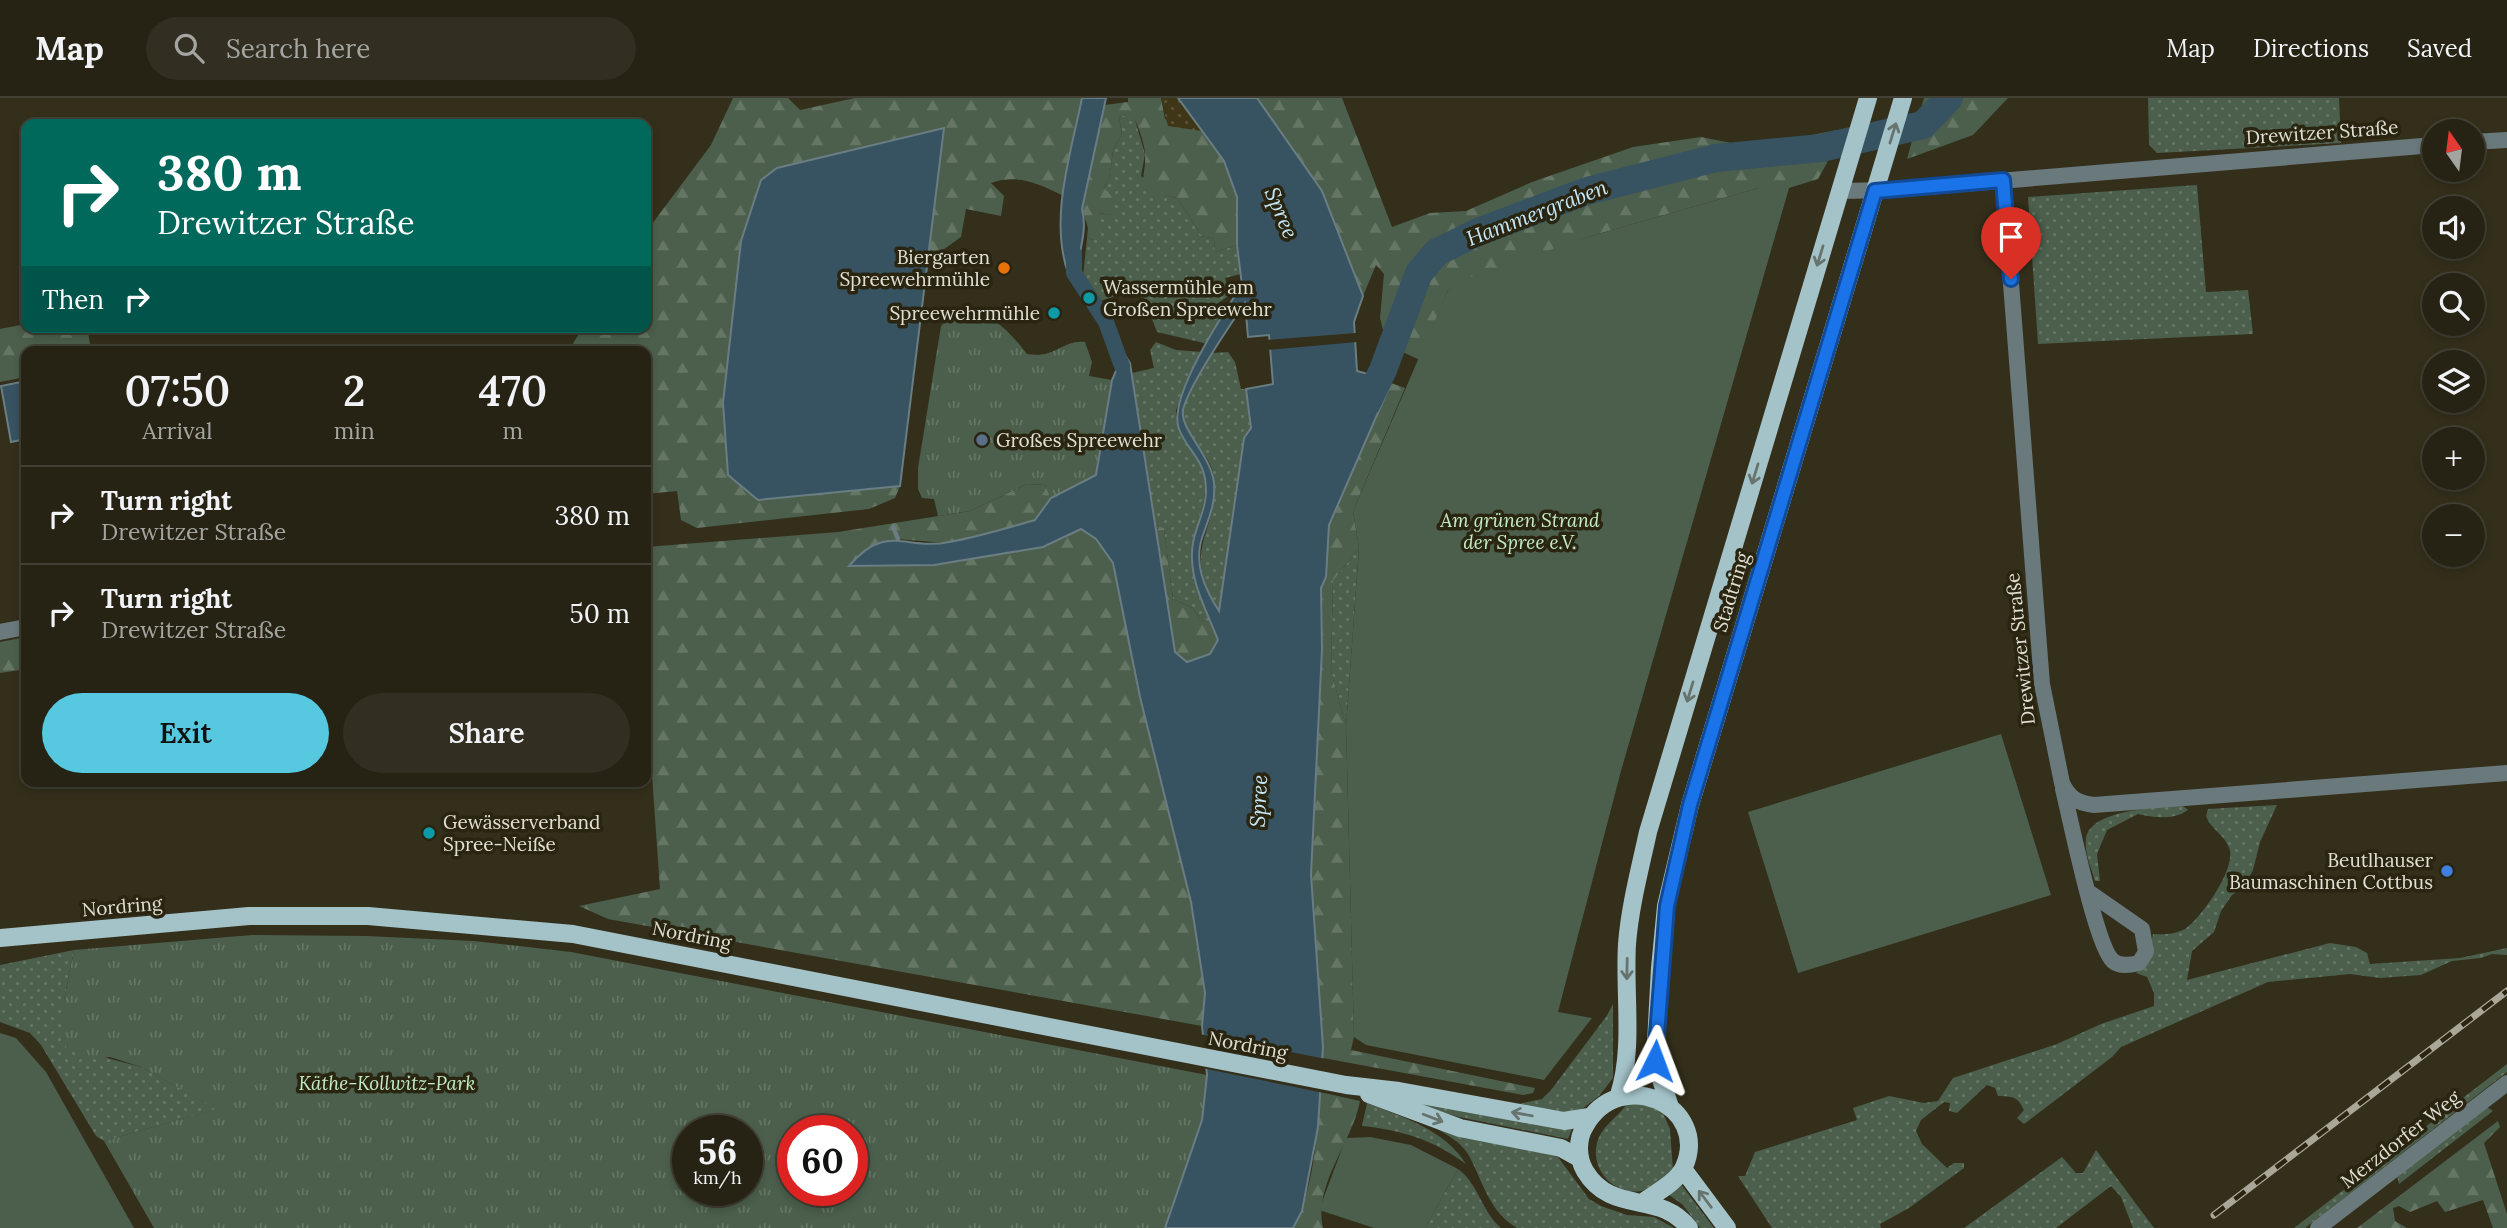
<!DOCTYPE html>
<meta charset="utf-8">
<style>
:root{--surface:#262314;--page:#322f22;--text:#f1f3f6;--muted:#a4a4a0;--line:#424034;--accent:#56c9e1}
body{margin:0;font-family:Lora,serif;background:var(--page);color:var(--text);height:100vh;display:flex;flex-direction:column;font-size:26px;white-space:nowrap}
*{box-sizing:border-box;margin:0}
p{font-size:23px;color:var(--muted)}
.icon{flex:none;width:38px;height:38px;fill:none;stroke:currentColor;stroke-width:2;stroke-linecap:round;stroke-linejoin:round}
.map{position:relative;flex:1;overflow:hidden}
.sheet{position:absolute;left:21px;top:248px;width:630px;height:441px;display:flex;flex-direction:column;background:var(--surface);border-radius:14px;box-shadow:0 4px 10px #0003,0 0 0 2px var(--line)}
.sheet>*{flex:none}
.top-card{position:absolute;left:21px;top:21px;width:630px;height:214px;border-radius:14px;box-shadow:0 4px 10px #0003,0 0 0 2px var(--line);background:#00695c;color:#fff;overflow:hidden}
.needle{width:46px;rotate:346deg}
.tools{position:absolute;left:2422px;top:21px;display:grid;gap:14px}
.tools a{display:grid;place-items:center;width:63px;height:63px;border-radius:50%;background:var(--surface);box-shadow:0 4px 10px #0003,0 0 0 2px var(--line);font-size:35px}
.speed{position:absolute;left:672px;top:1017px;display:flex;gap:14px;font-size:35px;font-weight:700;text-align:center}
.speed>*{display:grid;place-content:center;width:91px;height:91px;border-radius:50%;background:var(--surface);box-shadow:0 4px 10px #0003,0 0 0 2px var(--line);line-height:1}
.speed small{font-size:18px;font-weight:400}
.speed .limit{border:10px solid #d22;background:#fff;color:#111}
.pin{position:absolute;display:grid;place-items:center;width:60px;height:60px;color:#fff;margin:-72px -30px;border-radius:50% 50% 50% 0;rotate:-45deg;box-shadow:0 0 7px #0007}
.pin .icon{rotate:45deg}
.me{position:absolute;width:77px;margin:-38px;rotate:3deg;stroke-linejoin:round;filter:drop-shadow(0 0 5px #0008)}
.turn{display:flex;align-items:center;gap:24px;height:147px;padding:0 21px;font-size:32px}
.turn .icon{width:91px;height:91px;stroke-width:2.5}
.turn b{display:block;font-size:49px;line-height:60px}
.then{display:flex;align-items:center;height:66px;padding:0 21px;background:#0003;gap:14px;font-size:26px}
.eta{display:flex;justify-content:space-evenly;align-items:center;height:119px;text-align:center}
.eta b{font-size:42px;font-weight:600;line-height:49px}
.action{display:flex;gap:14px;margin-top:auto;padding:14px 21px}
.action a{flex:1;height:80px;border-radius:42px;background:var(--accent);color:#111;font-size:28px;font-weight:600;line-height:80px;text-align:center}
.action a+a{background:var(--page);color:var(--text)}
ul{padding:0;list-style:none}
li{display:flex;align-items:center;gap:21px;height:98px;padding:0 21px;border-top:2px solid var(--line)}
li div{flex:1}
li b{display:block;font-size:26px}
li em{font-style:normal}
header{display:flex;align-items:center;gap:42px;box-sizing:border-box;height:98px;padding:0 35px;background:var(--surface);border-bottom:2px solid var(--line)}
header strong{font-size:33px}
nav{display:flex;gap:38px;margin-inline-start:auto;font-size:24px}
.search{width:490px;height:63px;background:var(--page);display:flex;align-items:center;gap:18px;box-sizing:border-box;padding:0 24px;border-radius:38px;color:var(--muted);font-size:26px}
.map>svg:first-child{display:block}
</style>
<header>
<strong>Map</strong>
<div class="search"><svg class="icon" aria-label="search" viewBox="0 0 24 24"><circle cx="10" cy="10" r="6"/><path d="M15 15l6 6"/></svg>Search here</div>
<nav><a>Map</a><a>Directions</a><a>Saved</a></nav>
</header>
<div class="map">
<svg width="2507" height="1130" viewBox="0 0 2507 1130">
<defs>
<pattern id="grass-dots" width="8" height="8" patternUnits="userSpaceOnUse" patternTransform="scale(1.75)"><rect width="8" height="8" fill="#4b5f4c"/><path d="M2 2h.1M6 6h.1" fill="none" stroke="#657665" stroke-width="1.8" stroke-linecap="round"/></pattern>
<pattern id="forest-firs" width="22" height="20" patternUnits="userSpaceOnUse" patternTransform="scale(1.75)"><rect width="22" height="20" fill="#4b5f4c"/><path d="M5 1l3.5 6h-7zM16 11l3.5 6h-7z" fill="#657665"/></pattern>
<pattern id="sand-dots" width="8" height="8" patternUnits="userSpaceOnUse" patternTransform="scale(1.75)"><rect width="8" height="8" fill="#3e3616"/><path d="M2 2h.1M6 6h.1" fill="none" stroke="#5a5337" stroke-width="1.8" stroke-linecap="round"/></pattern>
<pattern id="park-tufts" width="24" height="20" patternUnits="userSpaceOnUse" patternTransform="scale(1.75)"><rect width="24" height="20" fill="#4b5f4c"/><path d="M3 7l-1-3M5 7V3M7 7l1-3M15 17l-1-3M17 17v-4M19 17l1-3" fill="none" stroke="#657665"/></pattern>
</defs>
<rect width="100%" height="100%" fill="#332f1b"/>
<path fill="url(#grass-dots)" d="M 2148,0 L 2339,0 L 2341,45 L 2157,55 L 2149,47 Z
M 1133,15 L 1145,56 L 1141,78 L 1164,97 L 1177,100 L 1202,138 L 1214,141 L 1215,154 L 1237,147 L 1241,176 L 1225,180 L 1230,197 L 1215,207 L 1219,224 L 1208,246 L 1157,234 L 1144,200 L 1125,195 L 1100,203 L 1083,179 L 1087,140 L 1094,142 L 1098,115 L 1113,117 L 1104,90 L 1110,77 L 1113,52 L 1122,36 L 1119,19 Z
M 2197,87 L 2206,194 L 2248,192 L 2253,236 L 2038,246 L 2028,99 Z
M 1156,244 L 1176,252 L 1203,254 L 1176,312 C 1177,338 1200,351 1204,376 C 1209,402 1197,421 1193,445 C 1188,473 1200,499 1211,524 L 1200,522 L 1193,510 L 1173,501 L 1164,431 L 1156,428 L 1132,275 L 1154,270 L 1150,252 Z
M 1228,254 L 1235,264 L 1241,291 L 1246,291 L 1251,330 L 1244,340 L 1220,514 C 1176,446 1223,435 1213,375 C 1209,352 1179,337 1183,313 C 1187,294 1203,272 1212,255 Z
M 1359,450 L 1346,628 L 1331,573 L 1333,483 Z
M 2277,707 L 2260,744 L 2253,772 L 2245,788 L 2232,797 L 2221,813 L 2214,834 L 2192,853 L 2187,882 L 2330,845 L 2356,849 L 2367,855 L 2370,866 L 2460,860 L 2507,850 L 2507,857 L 2492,856 L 2481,860 L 2452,863 L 2421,877 L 2380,880 L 2350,876 L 2268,884 L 2121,949 L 2112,959 L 2024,1026 L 2017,1020 L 2024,1012 C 2017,997 2012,999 1998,998 L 1995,990 L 1987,987 L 1957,1015 L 1949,1013 L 1950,1005 L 1944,1004 L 1921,1022 L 1916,1033 L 1922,1046 L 1947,1070 L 1954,1065 L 1964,1065 L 1964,1070 L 1909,1110 L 1880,1126 L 1881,1130 L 1772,1130 L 1738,1078 L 1745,1078 L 1755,1054 L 1857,1022 L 1853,1010 L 1889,998 L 1924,1005 L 1938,1003 L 1953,980 L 2057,946 L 2101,926 L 2154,908 L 2154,895 L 2147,879 L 2136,875 L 2147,865 L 2153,836 C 2163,837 2175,836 2185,831 C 2201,820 2234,773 2230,753 C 2227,738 2211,732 2206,718 L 2208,711 Z
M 2183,708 L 2188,712 C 2174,722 2154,720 2138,716 L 2107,732 L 2097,756 L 2100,783 L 2095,783 C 2091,769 2084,755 2086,741 C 2089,711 2161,709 2183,708 Z
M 74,852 L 64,902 L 103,959 L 141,969 L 217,1011 L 104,1043 L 96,1038 L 41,947 L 30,935 L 0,924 L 0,867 Z
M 1613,906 L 1613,980 L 1599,998 L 1582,1011 L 1564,1016 L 1514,1007 L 1542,1001 L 1551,992 L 1606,919 Z
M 2507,966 L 2507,974 L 2305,1130 L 2294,1130 Z
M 1420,1001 L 1572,1031 L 1568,1041 L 1459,1019 L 1419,1007 Z
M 1630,1001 L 1638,1001 L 1663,1015 L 1670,1031 L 1673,1072 C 1664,1080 1654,1090 1641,1093 C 1614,1098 1590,1071 1597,1045 C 1602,1026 1621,1018 1630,1001 Z
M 1367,1005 C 1403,1019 1445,1032 1466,1066 C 1434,1042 1401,1032 1362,1028 Z
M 2487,1009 L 2493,1013 L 2399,1086 L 2397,1078 Z
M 1433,1028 L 1558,1059 L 1589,1101 L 1601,1108 L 1627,1117 L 1654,1119 L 1674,1130 L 1517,1130 C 1489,1114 1483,1083 1468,1056 C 1460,1043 1445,1036 1433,1028 Z
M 2096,1052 L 2154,1130 L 2133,1130 L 2121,1099 L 2111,1088 L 2056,1130 L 1964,1130 L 2062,1059 L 2076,1075 L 2083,1075 Z
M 1458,1071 C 1478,1085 1482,1114 1501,1130 L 1425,1130 Z
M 1680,1085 L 1714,1130 L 1700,1130 L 1683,1107 L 1668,1096 Z"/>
<path fill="url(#forest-firs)" d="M 733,0 L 788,0 L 800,12 L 855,0 L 1082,0 L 1062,97 C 1037,85 1018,76 991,85 L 1004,98 L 1001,118 L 966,111 L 961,139 L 940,154 L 929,155 L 943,30 L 777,70 L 758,402 L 900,388 L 895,400 L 869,411 L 697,430 L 681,422 L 677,393 L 646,396 L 646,254 L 568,254 L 583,229 L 646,229 L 646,134 L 711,47 Z
M 1128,0 L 1161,0 L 1165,21 L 1202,33 L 1224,63 L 1237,99 L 1237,147 L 1215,154 L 1214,141 L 1202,138 L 1177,100 L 1164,97 L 1159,105 C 1134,82 1147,80 1145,54 C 1143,41 1138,27 1132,16 L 1119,19 L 1122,36 L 1113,52 L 1110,77 L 1104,90 L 1114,100 L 1113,117 L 1098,115 L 1101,135 L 1094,142 L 1087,140 L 1088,130 L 1082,111 L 1105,7 L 1128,4 Z
M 1257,0 L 1342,0 L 1392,129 L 1430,115 L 1466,113 L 1532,84 L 1633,49 L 1701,39 L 1736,46 L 1786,42 L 1837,32 L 1827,65 L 1818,81 L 1789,90 L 1759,90 L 1591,138 L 1448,192 L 1420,262 L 1387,247 L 1380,220 L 1384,176 L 1376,167 L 1363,198 L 1322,93 Z
M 1924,0 L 2008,0 L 1973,37 L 1907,61 Z
M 26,226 L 26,229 L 87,229 L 91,252 L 26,254 L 26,279 L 0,284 L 0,231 Z
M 1391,285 L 1405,290 L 1353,413 L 1359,450 L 1333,483 L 1331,573 L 1346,628 L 1354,939 L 1351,952 L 1535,990 L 1533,995 L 1523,997 L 1323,960 L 1311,777 L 1322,551 L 1321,490 L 1326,479 L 1329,427 Z
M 1027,386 L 1045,387 L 1051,400 L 1035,422 L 946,445 L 897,441 L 850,467 L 934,467 L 1043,449 L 1081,431 L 1096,441 L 1113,465 L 1140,599 L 1191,804 L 1205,895 L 1202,928 L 608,821 L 579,808 L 660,791 L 646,591 L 646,449 L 838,434 L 970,413 Z
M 1156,428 L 1164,430 L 1173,501 L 1193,510 L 1200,522 L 1211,524 L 1218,542 L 1210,556 L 1187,564 L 1175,554 Z
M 26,539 L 26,571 L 0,575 L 0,544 Z
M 1320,994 L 1360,1003 C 1352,1045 1313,1087 1323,1130 L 1293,1130 C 1314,1091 1317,1038 1320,994 Z
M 2498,1023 L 2500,1029 L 2484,1045 L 2507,1116 L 2507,1130 L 2493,1130 L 2483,1102 L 2445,1114 L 2437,1103 L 2410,1114 L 2399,1108 L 2393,1110 L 2395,1123 L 2407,1130 L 2357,1130 Z"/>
<path fill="url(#sand-dots)" d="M 1161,0 L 1178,0 L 1202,33 L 1168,28 Z"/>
<path fill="url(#park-tufts)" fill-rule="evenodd" d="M 967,212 C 998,221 1007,231 1027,256 C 1056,261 1063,241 1085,244 L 1092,264 L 1089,278 L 1112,282 L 1096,377 L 1051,400 L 1045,387 L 1027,386 L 970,413 L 938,418 L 934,401 L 922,400 L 918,391 L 918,370 L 941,228 L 952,216 Z
M 252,837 L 366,838 L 474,843 L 571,854 L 1207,977 L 1202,1022 L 1165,1130 L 154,1130 L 104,1043 L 216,1011 L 141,969 L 110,959 L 97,961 L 66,951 L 64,902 L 74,852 ZM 688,1032 L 747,1032 L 747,1092 L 688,1092 ZM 793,1032 L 852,1032 L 852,1092 L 793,1092 Z"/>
<path fill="#4b5f4c" d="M 1759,90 L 1789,90 L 1621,673 L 1558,914 L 1592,920 L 1544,982 L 1366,947 L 1354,939 L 1346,628 L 1359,450 L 1353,413 L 1448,192 L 1471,179 L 1591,138 Z
M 2001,636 L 2051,797 L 1798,875 L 1748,714 Z
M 0,935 L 16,940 L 46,974 L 134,1130 L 0,1130 Z
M 1370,1039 L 1411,1047 L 1458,1071 L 1425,1130 L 1374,1130 L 1319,1112 L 1346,1040 Z"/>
<path fill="#375361" stroke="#6a7d83" stroke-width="2" fill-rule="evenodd" d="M 1082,0 L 1106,0 L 1082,111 C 1088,135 1078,151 1078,174 L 1068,175 C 1049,120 1071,55 1082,0 Z
M 1178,0 L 1257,0 L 1322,93 L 1363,198 L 1354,224 L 1357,273 L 1375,278 L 1378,270 L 1389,274 L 1386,283 L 1391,285 L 1329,427 L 1326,479 L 1321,490 L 1322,551 L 1311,777 L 1323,949 L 1318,1029 L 1302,1113 L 1293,1130 L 1165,1130 L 1202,1022 L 1207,977 L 1202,928 L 1205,895 L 1191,804 L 1140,599 L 1113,465 L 1096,441 L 1081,431 L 1043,449 L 934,467 L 849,468 C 886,424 906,453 949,444 C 978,439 1007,430 1035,422 L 1051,400 L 1096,377 L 1112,282 L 1119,266 L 1113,248 L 1118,246 L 1130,265 L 1175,554 L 1187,564 L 1210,556 L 1218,542 C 1206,511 1187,479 1193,445 C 1196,427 1206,412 1206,393 C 1206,361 1189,356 1179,331 C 1167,300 1224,214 1242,187 L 1237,147 L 1237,99 L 1224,63 ZM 1245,205 L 1248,239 L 1269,237 L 1273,286 L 1246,291 L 1251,330 L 1244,340 L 1219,513 C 1204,490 1193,464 1203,437 C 1209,420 1216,404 1214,385 C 1211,357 1180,332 1183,312 C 1188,289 1230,227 1245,205 Z
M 944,30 L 900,388 L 758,402 L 728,377 L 723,305 L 741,143 L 761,82 L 777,70 Z
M 26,283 L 26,341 L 11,344 L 1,288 Z"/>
<path fill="#332f1b" d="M 1356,235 L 1357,244 L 1266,252 L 1266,242 Z
M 1199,936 L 1326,961 L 1324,995 L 1202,970 Z"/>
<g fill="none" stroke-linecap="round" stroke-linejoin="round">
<path stroke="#6a7d83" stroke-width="4.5" d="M 893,429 L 898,441"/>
<path stroke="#375361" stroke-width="16" d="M 1074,156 L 1074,175 L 1106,224 L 1122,268"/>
<path stroke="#375361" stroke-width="28" d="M 1367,305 L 1383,272 L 1419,175 L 1437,154 L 1478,134 L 1587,93 L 1716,60 L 1821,50 L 1923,27 L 1949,0"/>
<path stroke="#6a797c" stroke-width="16" d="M 2473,44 L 2507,42
M 2003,82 L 2042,586 L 2062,685 C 2069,700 2077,705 2094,707 L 2507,675
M 1840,93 L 1891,92 L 2434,47
M 0,534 L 26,529
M 2063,691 C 2070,719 2096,849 2113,863 C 2120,869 2130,867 2139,865 L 2146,854 L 2142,831 L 2090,795
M 2318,1130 L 2507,985"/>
<path stroke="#a4c3c9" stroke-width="18" d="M 0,840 L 249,818 L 368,818 L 573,836 L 1346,987 L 1399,993 L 1564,1023 L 1589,1019
M 1369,996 L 1460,1030 L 1561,1050 L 1579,1060
M 1619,997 C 1634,950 1624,896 1627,846 C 1630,808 1640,771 1648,734 L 1868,0
M 1670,1009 L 1655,963 L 1660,870 L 1666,808 L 1690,707 L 1903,0
M 1683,1071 L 1727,1130
M 1643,1104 C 1656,1095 1677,1084 1684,1069 C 1711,1008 1620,966 1585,1028 C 1577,1041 1577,1059 1585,1073 C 1612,1118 1660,1092 1689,1130"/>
<g stroke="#aaa798" stroke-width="7">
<path id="rail" d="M 2214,1117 L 2507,893"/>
</g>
<use href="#rail" stroke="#292511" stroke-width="4.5" stroke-dasharray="13" stroke-linecap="butt"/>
</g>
<defs><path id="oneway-shaft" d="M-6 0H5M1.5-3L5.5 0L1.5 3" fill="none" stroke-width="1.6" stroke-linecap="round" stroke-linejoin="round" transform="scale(1.75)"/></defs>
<g stroke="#66746d">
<use href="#oneway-shaft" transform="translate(1893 35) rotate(-73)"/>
<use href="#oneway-shaft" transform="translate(1820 158) rotate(107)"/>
<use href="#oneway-shaft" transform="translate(1755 376) rotate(107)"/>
<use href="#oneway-shaft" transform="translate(1690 594) rotate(107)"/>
<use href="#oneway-shaft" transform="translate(1627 871) rotate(91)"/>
<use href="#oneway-shaft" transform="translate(1522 1016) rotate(-170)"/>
<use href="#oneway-shaft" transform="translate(1433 1020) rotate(21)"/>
<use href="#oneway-shaft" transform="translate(1705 1101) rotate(-127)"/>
</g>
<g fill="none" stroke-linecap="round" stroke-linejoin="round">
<g stroke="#114b97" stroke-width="18">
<path id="route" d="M 1655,963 L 1667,808 L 1690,707 L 1875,93 L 2003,82 L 2011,181"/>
</g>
<use href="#route" stroke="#1a73e8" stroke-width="12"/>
</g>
<circle fill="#e8710a" stroke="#292511" stroke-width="2.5" cx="1004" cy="170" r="7"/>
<g fill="#0f9aa8" stroke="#292511" stroke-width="2.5">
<circle cx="1089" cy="200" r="7"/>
<circle cx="1054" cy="215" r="7"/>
<circle cx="429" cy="735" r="7"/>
</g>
<circle fill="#5c6f8a" stroke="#292511" stroke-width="2.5" cx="982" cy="342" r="7"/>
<circle fill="#3f7fe0" stroke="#292511" stroke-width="2.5" cx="2447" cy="773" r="7"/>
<g text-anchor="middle" stroke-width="7" stroke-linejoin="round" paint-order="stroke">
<g font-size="19" fill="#e1dfd3" stroke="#292511">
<text transform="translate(2322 34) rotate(-4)" y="7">Drewitzer Straße</text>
<text transform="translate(1731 494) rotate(-73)" y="7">Stadtring</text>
<text transform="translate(2020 551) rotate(-96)" y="7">Drewitzer Straße</text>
<text transform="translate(122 808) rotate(-5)" y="7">Nordring</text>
<text transform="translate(692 837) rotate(11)" y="7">Nordring</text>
<text transform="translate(1248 947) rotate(11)" y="7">Nordring</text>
<text transform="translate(2400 1041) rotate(-38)" y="7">Merzdorfer Weg</text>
</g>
<g font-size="19" fill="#e1dfd3" stroke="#292511" text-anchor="end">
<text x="990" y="166">Biergarten<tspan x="990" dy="22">Spreewehrmühle</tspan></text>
<text x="1103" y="196" text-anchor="start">Wassermühle am<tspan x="1103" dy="22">Großen Spreewehr</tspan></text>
<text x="1040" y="222">Spreewehrmühle</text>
<text x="996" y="349" text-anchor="start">Großes Spreewehr</text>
<text x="443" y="731" text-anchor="start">Gewässerverband<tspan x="443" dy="22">Spree-Neiße</tspan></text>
<text x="2433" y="769">Beutlhauser<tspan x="2433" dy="22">Baumaschinen Cottbus</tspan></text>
</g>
<g font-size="19" font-style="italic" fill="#c2ecc3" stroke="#292511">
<text x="1520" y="429">Am grünen Strand<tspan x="1520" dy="22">der Spree e.V.</tspan></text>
<text x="387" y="992">Käthe-Kollwitz-Park</text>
</g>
<g font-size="21" font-style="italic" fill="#c5e7f8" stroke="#292511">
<text transform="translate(1281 115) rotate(67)" y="7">Spree</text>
<text transform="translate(1537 115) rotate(-21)" y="7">Hammergraben</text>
<text transform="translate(1259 703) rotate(-87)" y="7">Spree</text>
</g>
</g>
</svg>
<div class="tools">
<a><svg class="needle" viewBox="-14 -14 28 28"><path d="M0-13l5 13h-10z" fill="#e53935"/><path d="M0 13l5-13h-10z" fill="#a4a4a0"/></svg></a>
<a><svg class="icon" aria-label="sound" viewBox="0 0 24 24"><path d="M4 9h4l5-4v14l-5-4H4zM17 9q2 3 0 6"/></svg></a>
<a><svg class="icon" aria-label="search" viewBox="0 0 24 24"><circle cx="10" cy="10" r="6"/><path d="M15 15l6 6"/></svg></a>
<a><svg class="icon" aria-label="layers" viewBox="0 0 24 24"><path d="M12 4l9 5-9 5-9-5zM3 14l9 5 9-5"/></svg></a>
<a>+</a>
<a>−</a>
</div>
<div class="speed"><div>56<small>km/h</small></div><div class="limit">60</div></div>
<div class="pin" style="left:2011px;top:181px;background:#d93025"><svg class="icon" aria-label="arrive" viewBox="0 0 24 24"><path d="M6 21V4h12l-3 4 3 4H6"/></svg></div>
<svg class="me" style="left:1655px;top:963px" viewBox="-20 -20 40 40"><path d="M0-17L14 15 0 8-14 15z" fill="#1a73e8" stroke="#fff" stroke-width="4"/></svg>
<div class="top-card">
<div class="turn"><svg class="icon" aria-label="right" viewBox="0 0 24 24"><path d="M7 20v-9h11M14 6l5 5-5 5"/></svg><div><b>380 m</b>Drewitzer Straße</div></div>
<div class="then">Then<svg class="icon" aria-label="right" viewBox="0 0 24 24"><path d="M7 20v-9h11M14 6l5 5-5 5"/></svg></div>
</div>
<section class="sheet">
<div class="eta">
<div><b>07:50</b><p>Arrival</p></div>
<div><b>2</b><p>min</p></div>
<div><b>470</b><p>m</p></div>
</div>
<ul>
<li><svg class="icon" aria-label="right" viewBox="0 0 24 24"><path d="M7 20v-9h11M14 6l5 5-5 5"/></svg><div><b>Turn right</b><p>Drewitzer Straße</p></div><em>380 m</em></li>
<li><svg class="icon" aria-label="right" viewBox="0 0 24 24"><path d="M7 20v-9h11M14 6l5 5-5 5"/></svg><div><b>Turn right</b><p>Drewitzer Straße</p></div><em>50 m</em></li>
</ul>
<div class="action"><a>Exit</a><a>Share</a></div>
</section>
</div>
